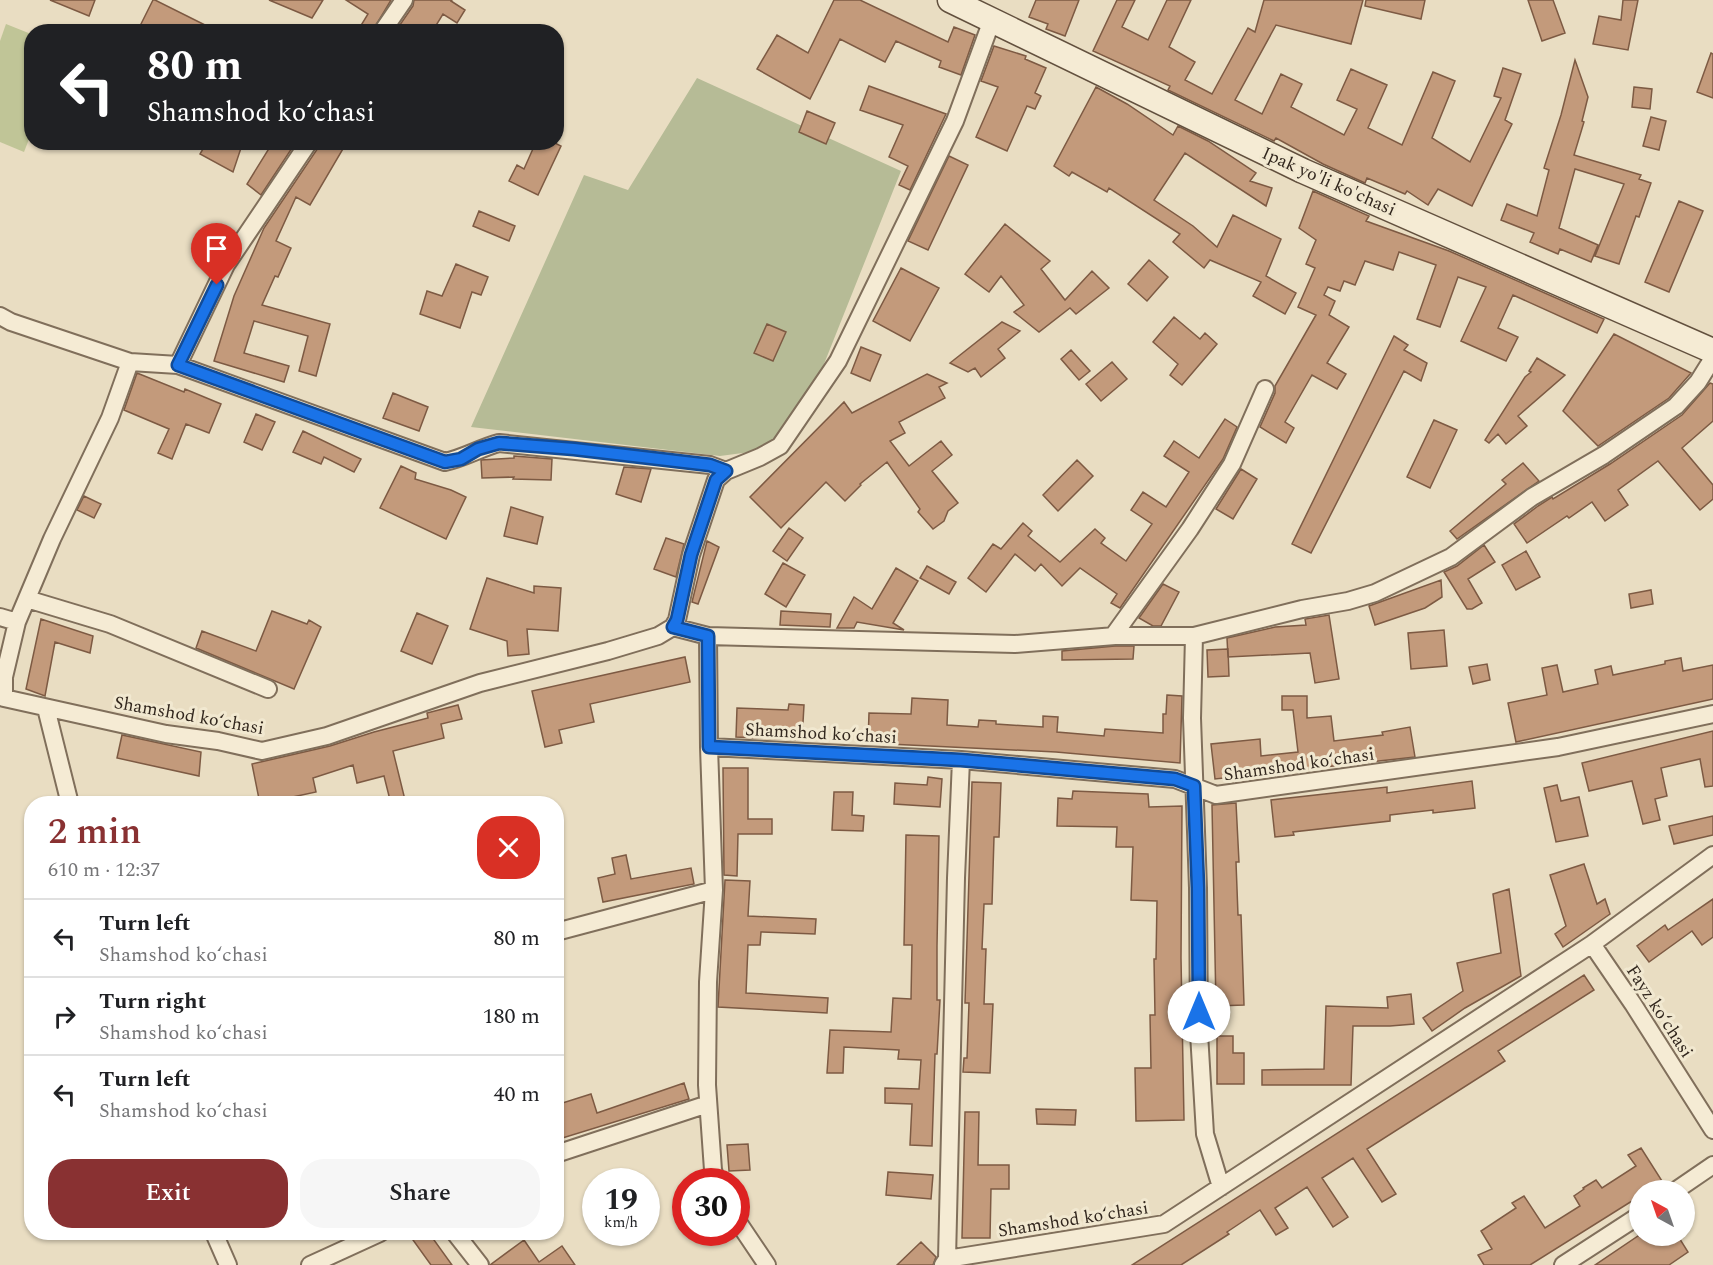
<!DOCTYPE html>
<meta charset="utf-8">
<style>
:root{--surface:#fff;--page:#f6f6f6;--text:#202124;--muted:#757577;--line:#e0e0e0;--accent:#893132}
body{margin:0;font-family:Spectral,serif;background:var(--page);color:var(--text);height:100vh;display:flex;flex-direction:column;font-size:22px;white-space:nowrap}
*{box-sizing:border-box;margin:0}
p{font-size:20px;color:var(--muted)}
.icon{flex:none;width:33px;height:33px;fill:none;stroke:currentColor;stroke-width:2;stroke-linecap:round;stroke-linejoin:round}
.map{position:relative;flex:1;overflow:hidden}
.details{position:absolute;left:24px;top:796px;width:540px;height:444px;display:flex;flex-direction:column;background:var(--surface);border-radius:24px;box-shadow:0 2px 4px #0004}
.details>*{flex:none}
.banner{position:absolute;left:24px;top:24px;width:540px;height:126px;border-radius:24px;box-shadow:0 2px 4px #0004;background:#202124;color:#fff;overflow:hidden}
.needle{width:39px;rotate:320deg}
.controls{position:absolute;left:1629px;top:1180px;display:grid;gap:12px}
.controls a{display:grid;place-items:center;width:66px;height:66px;border-radius:50%;background:var(--surface);box-shadow:0 2px 4px #0004;font-size:30px}
.speed{position:absolute;left:582px;top:1168px;display:flex;gap:12px;font-size:30px;font-weight:700;text-align:center}
.speed>*{display:grid;place-content:center;width:78px;height:78px;border-radius:50%;background:var(--surface);box-shadow:0 2px 4px #0004;line-height:1}
.speed small{font-size:15px;font-weight:400}
.speed .limit{border:9px solid #d22;background:#fff;color:#111}
.pin{position:absolute;display:grid;place-items:center;width:51px;height:51px;color:#fff;margin:-62px -26px;border-radius:50% 50% 50% 0;rotate:-45deg;box-shadow:0 0 6px #0007}
.pin .icon{rotate:45deg}
.me{position:absolute;width:66px;margin:-33px;rotate:0deg;stroke-linejoin:round;filter:drop-shadow(0 0 4px #0008)}
.turn{display:flex;align-items:center;gap:21px;height:126px;padding:0 24px;font-size:27px}
.turn .icon{width:78px;height:78px;stroke-width:2.5}
.turn b{display:block;font-size:42px;line-height:51px}
.round{display:grid;place-items:center;flex:none;width:63px;height:63px;border-radius:24px;background:var(--page)}
.headline{display:flex;align-items:center;justify-content:space-between;height:102px;padding:0 24px}
h1{font-size:36px;font-weight:600;line-height:45px;color:var(--accent)}
.button{display:flex;gap:12px;margin-top:auto;padding:12px 24px}
.button a{flex:1;height:69px;border-radius:24px;background:var(--accent);color:#fff;font-size:24px;font-weight:600;line-height:69px;text-align:center}
.button a+a{background:var(--page);color:var(--text)}
ul{padding:0;list-style:none}
li{display:flex;align-items:center;gap:18px;height:78px;padding:0 24px;border-top:2px solid var(--line)}
li div{flex:1}
li b{display:block;font-size:22px}
li em{font-style:normal}
.map>svg:first-child{display:block}
</style>
<div class="map">
<svg width="1713" height="1265" viewBox="0 0 1713 1265">
<rect width="100%" height="100%" fill="#e9ddc2"/>
<path fill="#c0c597" d="M 6,24 L 31,34 L 31,134 L 24,152 L 0,142 L 0,41 Z"/>
<path fill="#b6bb96" d="M 697,78 L 901,171 L 822,369 L 778,439 L 758,451 L 720,456 L 471,427 L 584,175 L 628,190 Z"/>
<path fill="#c39a7b" stroke="#7d5a43" stroke-width="1.5" d="M 50,0 L 95,0 L 89,16 Z
M 153,0 L 155,0 L 219,32 L 137,32 Z
M 269,0 L 323,0 L 312,18 Z
M 346,0 L 391,0 L 372,32 L 357,32 L 368,14 Z
M 414,0 L 452,0 L 451,1 L 465,10 L 457,23 L 443,14 L 432,32 L 395,32 L 413,6 Z
M 834,0 L 860,0 L 948,42 L 954,27 L 975,35 L 961,75 L 939,67 L 941,61 L 896,41 L 885,62 L 840,39 L 810,99 L 757,69 L 777,35 L 808,53 Z
M 1036,0 L 1079,0 L 1065,36 L 1046,29 L 1048,24 L 1029,17 Z
M 1117,0 L 1135,0 L 1122,27 L 1148,40 L 1167,0 L 1191,0 L 1169,47 L 1195,62 L 1185,80 L 1212,94 L 1248,28 L 1255,32 L 1264,0 L 1363,0 L 1351,44 L 1276,25 L 1235,100 L 1262,114 L 1281,74 L 1302,84 L 1291,107 L 1344,135 L 1357,109 L 1337,100 L 1351,69 L 1387,85 L 1368,128 L 1402,145 L 1433,72 L 1455,81 L 1432,138 L 1470,162 L 1501,98 L 1494,96 L 1503,68 L 1521,74 L 1505,120 L 1512,124 L 1472,206 L 1438,189 L 1428,205 L 1407,191 L 1405,194 L 1367,178 L 1365,183 L 1323,164 L 1276,138 L 1274,141 L 1168,90 L 1170,86 L 1093,51 Z
M 1366,0 L 1425,0 L 1421,19 L 1365,6 Z
M 1528,0 L 1553,0 L 1565,33 L 1542,41 Z
M 1623,0 L 1638,0 L 1628,50 L 1593,44 L 1599,16 L 1621,20 Z
M 994,46 L 1026,56 L 1025,59 L 1046,68 L 1035,93 L 1041,96 L 1035,109 L 1027,106 L 1007,151 L 976,137 L 998,87 L 981,81 Z
M 1711,53 L 1713,54 L 1713,98 L 1697,92 Z
M 1575,60 L 1588,97 L 1582,121 L 1584,122 L 1574,155 L 1641,175 L 1639,179 L 1651,183 L 1639,217 L 1636,216 L 1619,264 L 1595,256 L 1624,184 L 1575,169 L 1559,228 L 1598,245 L 1591,262 L 1560,249 L 1558,254 L 1530,242 L 1534,233 L 1501,220 L 1507,204 L 1537,216 L 1549,170 L 1544,168 L 1561,115 Z
M 869,86 L 946,114 L 910,190 L 899,185 L 908,166 L 889,157 L 903,125 L 860,110 Z
M 1096,87 L 1127,104 L 1173,135 L 1178,126 L 1208,141 L 1256,173 L 1250,181 L 1272,188 L 1266,206 L 1185,153 L 1154,200 L 1193,226 L 1217,247 L 1233,215 L 1281,239 L 1266,276 L 1296,293 L 1285,314 L 1253,296 L 1261,282 L 1210,260 L 1204,268 L 1173,242 L 1180,234 L 1109,188 L 1107,192 L 1072,172 L 1069,176 L 1054,166 Z
M 1634,87 L 1652,89 L 1650,109 L 1632,107 Z
M 807,111 L 835,123 L 826,144 L 799,132 Z
M 1651,117 L 1666,121 L 1659,150 L 1643,146 Z
M 207,142 L 243,142 L 233,172 L 200,154 Z
M 273,142 L 296,142 L 261,195 L 247,184 Z
M 319,142 L 347,142 L 310,205 L 296,197 L 276,241 L 291,248 L 278,277 L 275,276 L 262,305 L 330,324 L 316,376 L 299,371 L 308,336 L 254,321 L 244,353 L 289,366 L 284,382 L 214,361 L 234,296 L 264,228 L 318,148 Z
M 536,142 L 553,142 L 561,146 L 538,195 L 509,181 L 517,165 L 524,169 Z
M 949,156 L 968,165 L 928,250 L 908,241 Z
M 1313,191 L 1369,216 L 1366,221 L 1449,251 L 1604,319 L 1597,333 L 1513,295 L 1498,328 L 1518,337 L 1506,361 L 1461,341 L 1486,287 L 1458,277 L 1440,327 L 1417,319 L 1436,265 L 1399,252 L 1393,270 L 1365,261 L 1355,285 L 1344,281 L 1340,291 L 1328,287 L 1324,295 L 1335,301 L 1329,315 L 1349,327 L 1327,363 L 1346,374 L 1337,389 L 1312,375 L 1285,422 L 1294,428 L 1286,443 L 1260,427 L 1275,393 L 1275,386 L 1316,315 L 1298,307 L 1315,268 L 1306,264 L 1316,240 L 1299,228 Z
M 1679,201 L 1703,211 L 1669,292 L 1645,282 Z
M 479,211 L 515,226 L 509,241 L 473,226 Z
M 1005,224 L 1050,261 L 1041,269 L 1065,300 L 1092,271 L 1109,288 L 1076,314 L 1070,308 L 1039,332 L 1014,312 L 1024,305 L 1001,276 L 989,292 L 965,274 Z
M 1149,260 L 1168,277 L 1147,301 L 1128,284 Z
M 456,264 L 488,277 L 481,295 L 472,292 L 460,328 L 420,314 L 427,291 L 442,296 Z
M 901,268 L 939,288 L 910,341 L 873,321 Z
M 1174,317 L 1200,339 L 1205,333 L 1217,344 L 1182,385 L 1170,375 L 1178,364 L 1153,342 Z
M 1002,322 L 1020,331 L 998,349 L 1005,358 L 981,377 L 975,368 L 968,372 L 950,363 Z
M 767,324 L 786,332 L 773,361 L 754,353 Z
M 1614,334 L 1691,373 L 1669,398 L 1598,446 L 1563,411 Z
M 1394,336 L 1408,345 L 1404,350 L 1427,363 L 1421,381 L 1404,371 L 1311,553 L 1292,544 Z
M 861,347 L 881,355 L 870,381 L 851,373 Z
M 1071,350 L 1090,371 L 1079,380 L 1061,359 Z
M 1537,358 L 1565,375 L 1518,416 L 1527,426 L 1506,444 L 1498,434 L 1489,443 L 1485,440 L 1525,377 L 1531,372 L 1529,371 Z
M 1112,362 L 1127,379 L 1101,401 L 1086,384 Z
M 137,373 L 184,392 L 185,389 L 221,404 L 209,433 L 186,424 L 172,459 L 158,453 L 169,429 L 124,410 Z
M 927,374 L 947,383 L 939,387 L 945,398 L 899,422 L 905,433 L 890,441 L 909,466 L 941,441 L 952,455 L 932,471 L 958,503 L 948,511 L 944,521 L 933,529 L 918,512 L 920,509 L 887,462 L 860,484 L 861,485 L 845,501 L 826,482 L 781,528 L 750,497 L 844,402 L 852,413 Z
M 1710,383 L 1713,384 L 1713,421 L 1682,448 L 1713,485 L 1713,499 L 1700,510 L 1658,461 L 1618,490 L 1628,505 L 1605,521 L 1592,502 L 1569,518 L 1567,516 L 1527,543 L 1514,524 L 1538,506 L 1552,497 L 1553,499 L 1610,464 L 1682,415 Z
M 393,393 L 428,407 L 419,431 L 383,418 Z
M 256,414 L 275,422 L 262,450 L 244,442 Z
M 1225,419 L 1237,427 L 1223,459 L 1120,608 L 1111,603 L 1117,594 L 1080,568 L 1062,586 L 1041,564 L 1035,571 L 1015,554 L 986,592 L 968,578 L 993,544 L 1001,549 L 1023,523 L 1032,531 L 1028,536 L 1060,562 L 1095,529 L 1105,538 L 1101,543 L 1126,561 L 1152,524 L 1131,510 L 1143,492 L 1166,507 L 1189,472 L 1164,456 L 1174,441 L 1199,458 Z
M 1434,420 L 1457,430 L 1430,488 L 1407,477 Z
M 303,431 L 361,459 L 354,472 L 324,457 L 321,464 L 293,452 Z
M 514,456 L 552,459 L 551,480 L 513,479 L 514,477 L 482,478 L 481,460 L 514,458 Z
M 1077,460 L 1093,476 L 1058,511 L 1043,495 Z
M 1523,463 L 1539,481 L 1457,539 L 1450,531 L 1506,484 L 1502,480 Z
M 401,466 L 416,473 L 415,479 L 451,490 L 466,497 L 446,539 L 380,508 Z
M 624,467 L 651,469 L 641,502 L 616,494 Z
M 1241,469 L 1257,479 L 1233,519 L 1216,509 Z
M 84,496 L 101,504 L 94,518 L 77,510 Z
M 511,507 L 543,517 L 537,544 L 504,536 Z
M 789,528 L 803,538 L 787,561 L 773,551 Z
M 666,538 L 684,544 L 676,577 L 654,569 Z
M 707,541 L 719,547 L 698,604 L 692,602 Z
M 1484,545 L 1495,562 L 1468,579 L 1482,603 L 1472,609 L 1467,609 L 1444,572 L 1457,566 Z
M 1526,551 L 1540,577 L 1516,590 L 1502,565 Z
M 783,563 L 805,575 L 786,607 L 765,594 Z
M 927,566 L 956,582 L 949,594 L 920,578 Z
M 896,568 L 918,581 L 893,623 L 904,630 L 857,622 L 854,628 L 837,628 L 854,597 L 872,609 Z
M 487,578 L 534,593 L 534,586 L 561,588 L 558,631 L 527,629 L 529,654 L 508,656 L 507,641 L 470,629 Z
M 1441,580 L 1442,597 L 1425,608 L 1375,625 L 1369,606 Z
M 1163,584 L 1179,592 L 1161,626 L 1153,626 L 1139,618 Z
M 1651,590 L 1653,604 L 1631,608 L 1629,594 Z
M 272,611 L 307,624 L 309,620 L 321,627 L 294,689 L 196,648 L 202,631 L 256,651 Z
M 781,611 L 831,614 L 830,627 L 780,625 Z
M 417,613 L 448,626 L 432,664 L 401,651 Z
M 1329,615 L 1339,679 L 1315,683 L 1310,653 L 1228,657 L 1227,638 L 1275,627 L 1306,625 L 1305,619 Z
M 41,619 L 93,636 L 90,653 L 55,642 L 45,696 L 26,689 Z
M 1444,630 L 1447,666 L 1411,669 L 1408,633 Z
M 1115,646 L 1134,646 L 1133,659 L 1062,660 L 1062,651 Z
M 1228,649 L 1229,676 L 1208,677 L 1207,650 Z
M 685,657 L 690,682 L 590,704 L 594,722 L 559,730 L 562,743 L 545,747 L 532,691 Z
M 1681,658 L 1683,671 L 1713,665 L 1713,699 L 1516,742 L 1508,703 L 1547,695 L 1542,668 L 1557,665 L 1563,692 L 1598,684 L 1595,670 L 1611,666 L 1613,675 L 1665,664 L 1665,661 Z
M 1487,664 L 1490,680 L 1473,684 L 1469,667 Z
M 1167,695 L 1182,696 L 1180,763 L 1056,752 L 868,743 L 869,713 L 911,714 L 912,698 L 948,700 L 947,725 L 978,727 L 979,720 L 996,721 L 996,724 L 1043,727 L 1043,716 L 1058,717 L 1057,732 L 1104,736 L 1105,729 L 1163,733 L 1163,714 L 1166,714 Z
M 1282,696 L 1307,696 L 1307,718 L 1331,716 L 1334,741 L 1383,735 L 1382,732 L 1410,727 L 1415,757 L 1215,779 L 1211,744 L 1260,739 L 1261,756 L 1298,752 L 1293,710 L 1282,710 Z
M 789,704 L 804,705 L 802,740 L 736,737 L 737,708 L 788,710 Z
M 458,705 L 462,719 L 441,724 L 444,738 L 393,751 L 406,804 L 391,804 L 384,776 L 357,783 L 353,765 L 313,778 L 316,792 L 260,804 L 252,764 L 330,746 L 374,732 L 428,718 L 427,713 Z
M 1713,731 L 1713,786 L 1705,787 L 1700,759 L 1661,768 L 1667,796 L 1655,799 L 1660,820 L 1643,824 L 1632,781 L 1589,791 L 1582,763 Z
M 122,735 L 201,752 L 199,776 L 117,758 Z
M 723,768 L 748,768 L 748,819 L 772,819 L 772,834 L 738,834 L 737,876 L 724,875 Z
M 928,777 L 942,779 L 940,807 L 894,804 L 895,783 L 927,785 Z
M 1472,781 L 1475,808 L 1433,813 L 1433,810 L 1390,815 L 1390,821 L 1293,832 L 1294,835 L 1275,837 L 1271,800 L 1387,787 L 1387,793 Z
M 972,782 L 1001,783 L 999,837 L 994,837 L 992,904 L 984,904 L 982,949 L 986,949 L 984,1004 L 993,1004 L 990,1073 L 963,1072 L 964,1058 L 967,1058 L 969,1003 L 965,1003 Z
M 1557,785 L 1561,801 L 1579,797 L 1588,836 L 1556,842 L 1544,788 Z
M 1073,791 L 1148,794 L 1149,807 L 1182,806 L 1181,958 L 1184,1120 L 1136,1121 L 1135,1068 L 1151,1068 L 1150,1015 L 1155,1015 L 1154,959 L 1156,959 L 1157,901 L 1131,900 L 1133,847 L 1116,847 L 1117,827 L 1057,826 L 1058,798 L 1072,799 Z
M 834,792 L 853,792 L 852,815 L 864,816 L 863,831 L 832,830 Z
M 1236,803 L 1239,862 L 1236,862 L 1238,915 L 1241,915 L 1244,1005 L 1216,1006 L 1212,805 Z
M 1713,816 L 1713,835 L 1674,844 L 1669,826 Z
M 906,835 L 939,836 L 937,946 L 937,1000 L 940,1000 L 937,1054 L 935,1054 L 932,1146 L 910,1145 L 912,1104 L 885,1103 L 885,1088 L 919,1089 L 921,1060 L 898,1059 L 899,1050 L 844,1047 L 843,1073 L 827,1073 L 830,1030 L 891,1032 L 893,998 L 911,999 L 912,945 L 904,945 Z
M 626,855 L 631,879 L 691,868 L 694,884 L 603,902 L 598,878 L 615,874 L 612,858 Z
M 1584,864 L 1597,904 L 1605,899 L 1610,914 L 1563,947 L 1555,934 L 1566,926 L 1550,875 Z
M 725,880 L 750,881 L 748,916 L 816,919 L 815,934 L 761,932 L 760,945 L 748,945 L 746,993 L 828,998 L 827,1013 L 718,1007 Z
M 1509,889 L 1521,976 L 1465,1008 L 1432,1031 L 1423,1018 L 1463,991 L 1457,963 L 1501,953 L 1493,894 Z
M 1713,899 L 1713,937 L 1702,945 L 1692,931 L 1649,962 L 1637,946 L 1665,925 L 1668,930 Z
M 1584,975 L 1594,990 L 1498,1051 L 1505,1061 L 1367,1149 L 1396,1194 L 1382,1202 L 1353,1158 L 1322,1178 L 1348,1217 L 1333,1227 L 1307,1187 L 1275,1208 L 1288,1228 L 1276,1235 L 1260,1210 L 1227,1232 L 1229,1234 L 1181,1265 L 1132,1265 Z
M 1411,994 L 1414,1024 L 1390,1026 L 1353,1026 L 1351,1085 L 1262,1085 L 1262,1070 L 1324,1069 L 1326,1006 L 1388,1008 L 1387,997 Z
M 1217,1036 L 1233,1036 L 1233,1053 L 1244,1053 L 1244,1084 L 1217,1084 Z
M 684,1083 L 689,1099 L 556,1140 L 556,1105 L 591,1094 L 597,1113 Z
M 1036,1109 L 1076,1110 L 1075,1125 L 1037,1124 Z
M 965,1112 L 979,1112 L 978,1165 L 1009,1165 L 1009,1189 L 991,1189 L 990,1238 L 962,1238 Z
M 748,1144 L 750,1170 L 729,1171 L 727,1145 Z
M 1641,1148 L 1662,1181 L 1647,1191 L 1640,1191 L 1640,1196 L 1530,1265 L 1484,1265 L 1478,1255 L 1492,1249 L 1481,1231 L 1516,1208 L 1512,1203 L 1524,1196 L 1545,1228 L 1580,1206 L 1574,1196 L 1584,1189 L 1583,1188 L 1596,1180 L 1602,1188 L 1636,1166 L 1628,1155 Z
M 888,1172 L 933,1175 L 931,1199 L 886,1195 Z
M 408,1233 L 429,1233 L 452,1265 L 431,1265 Z
M 1638,1236 L 1678,1236 L 1688,1252 L 1669,1265 L 1595,1265 Z
M 524,1240 L 539,1262 L 562,1246 L 575,1265 L 490,1265 Z
M 921,1242 L 936,1257 L 933,1265 L 897,1265 Z"/>
<g fill="none" stroke-linecap="round" stroke-linejoin="round">
<g stroke="#806f5b" stroke-width="20">
<path id="street" d="M 382,32 L 404,0
M 0,316 L 11,322 L 130,362 L 178,365 L 445,462 C 464,458 480,448 499,443 L 710,465 L 726,471
M 130,362 L 110,418 L 52,539 L 17,622 L 4,677 L 4,698 L 166,734 L 218,741 L 262,751 L 327,736 L 480,683 L 608,651 L 658,636 L 673,627 L 708,636 L 709,747 L 714,890 L 708,982 L 707,1085 L 713,1170 L 717,1182
M 178,365 L 226,265 L 309,142
M 27,599 L 110,624 L 268,689
M 0,617 L 17,622
M 673,627 L 677,620 L 691,555 L 716,480 L 726,471 L 760,457 L 780,446 L 838,361 L 955,121 L 992,20
M 708,636 L 1015,644 L 1115,636 L 1194,636 L 1302,609 L 1348,601 L 1375,593 L 1451,557 L 1532,497 L 1604,455 L 1676,406 L 1698,382 L 1713,358
M 1113,636 L 1190,529 L 1232,464 L 1265,389
M 1194,636 L 1192,718 L 1198,888 L 1199,1033 L 1205,1134 L 1221,1187
M 46,708 L 70,804
M 709,747 L 961,760 L 1175,779 L 1216,795 L 1558,747 L 1713,714
M 556,932 L 714,890
M 1592,944 L 1633,1004 L 1713,1130
M 556,1154 L 708,1104
M 1675,1191 L 1713,1165
M 736,1219 L 767,1265
M 214,1233 L 228,1265
M 455,1233 L 480,1265
M 947,1259 L 956,878 L 961,760
M 310,1265 L 380,1233
M 943,1265 L 947,1259 L 1164,1224 L 1592,944 L 1713,855
M 1563,1265 L 1640,1215"/>
</g>
<g stroke="#62503e" stroke-width="27">
<path id="secondary" d="M 950,0 L 1303,171 L 1713,351"/>
</g>
<use href="#street" stroke="#f5ebd4" stroke-width="16"/>
<use href="#secondary" stroke="#f5ebd4" stroke-width="24"/>
</g>
<g fill="none" stroke-linecap="round" stroke-linejoin="round">
<g stroke="#114b97" stroke-width="15">
<path id="route" d="M 217,285 L 178,365 L 445,462 L 461,459 L 478,449 L 499,443 L 574,449 L 710,465 L 726,471 L 716,480 L 691,555 L 677,620 L 673,627 L 708,636 L 709,747 L 961,760 L 1175,779 L 1194,786 L 1198,888 L 1199,1012"/>
</g>
<use href="#route" stroke="#1a73e8" stroke-width="10"/>
</g>
<g text-anchor="middle" stroke-width="6" stroke-linejoin="round" paint-order="stroke">
<g font-size="18" fill="#32271e" stroke="#f1e8d0">
<text transform="translate(1329 181) rotate(24)" y="6">Ipak yo'li ko'chasi</text>
<text transform="translate(189 715) rotate(10)" y="6">Shamshod koʻchasi</text>
<text transform="translate(821 733) rotate(3)" y="6">Shamshod koʻchasi</text>
<text transform="translate(1299 764) rotate(-8)" y="6">Shamshod koʻchasi</text>
<text transform="translate(1660 1011) rotate(57)" y="6">Fayz koʻchasi</text>
<text transform="translate(1073 1219) rotate(-9)" y="6">Shamshod koʻchasi</text>
</g>
</g>
</svg>
<div class="controls">
<a><svg class="needle" viewBox="-14 -14 28 28"><path d="M0-13l5 13h-10z" fill="#e53935"/><path d="M0 13l5-13h-10z" fill="#757577"/></svg></a>
</div>
<div class="speed"><div>19<small>km/h</small></div><div class="limit">30</div></div>
<div class="pin" style="left:217px;top:285px;background:#d93025"><svg class="icon" aria-label="arrive" viewBox="0 0 24 24"><path d="M6 21V4h12l-3 4 3 4H6"/></svg></div>
<svg class="me" style="left:1199px;top:1012px" viewBox="-20 -20 40 40"><circle r="19" fill="#fff"/><path d="M0-13L10 11 0 6-10 11z" fill="#1a73e8"/></svg>
<div class="banner">
<div class="turn"><svg class="icon" aria-label="left" viewBox="0 0 24 24"><path d="M17 20v-9H6M10 6l-5 5 5 5"/></svg><div><b>80 m</b>Shamshod koʻchasi</div></div>
</div>
<section class="details">
<div class="headline"><div><h1>2 min</h1><p>610 m · 12:37</p></div><a class="round" style="background:#d93025;color:#fff"><svg class="icon" aria-label="close" viewBox="0 0 24 24"><path d="M6 6l12 12M18 6L6 18"/></svg></a></div>
<ul>
<li><svg class="icon" aria-label="left" viewBox="0 0 24 24"><path d="M17 20v-9H6M10 6l-5 5 5 5"/></svg><div><b>Turn left</b><p>Shamshod koʻchasi</p></div><em>80 m</em></li>
<li><svg class="icon" aria-label="right" viewBox="0 0 24 24"><path d="M7 20v-9h11M14 6l5 5-5 5"/></svg><div><b>Turn right</b><p>Shamshod koʻchasi</p></div><em>180 m</em></li>
<li><svg class="icon" aria-label="left" viewBox="0 0 24 24"><path d="M17 20v-9H6M10 6l-5 5 5 5"/></svg><div><b>Turn left</b><p>Shamshod koʻchasi</p></div><em>40 m</em></li>
</ul>
<div class="button"><a>Exit</a><a>Share</a></div>
</section>
</div>
